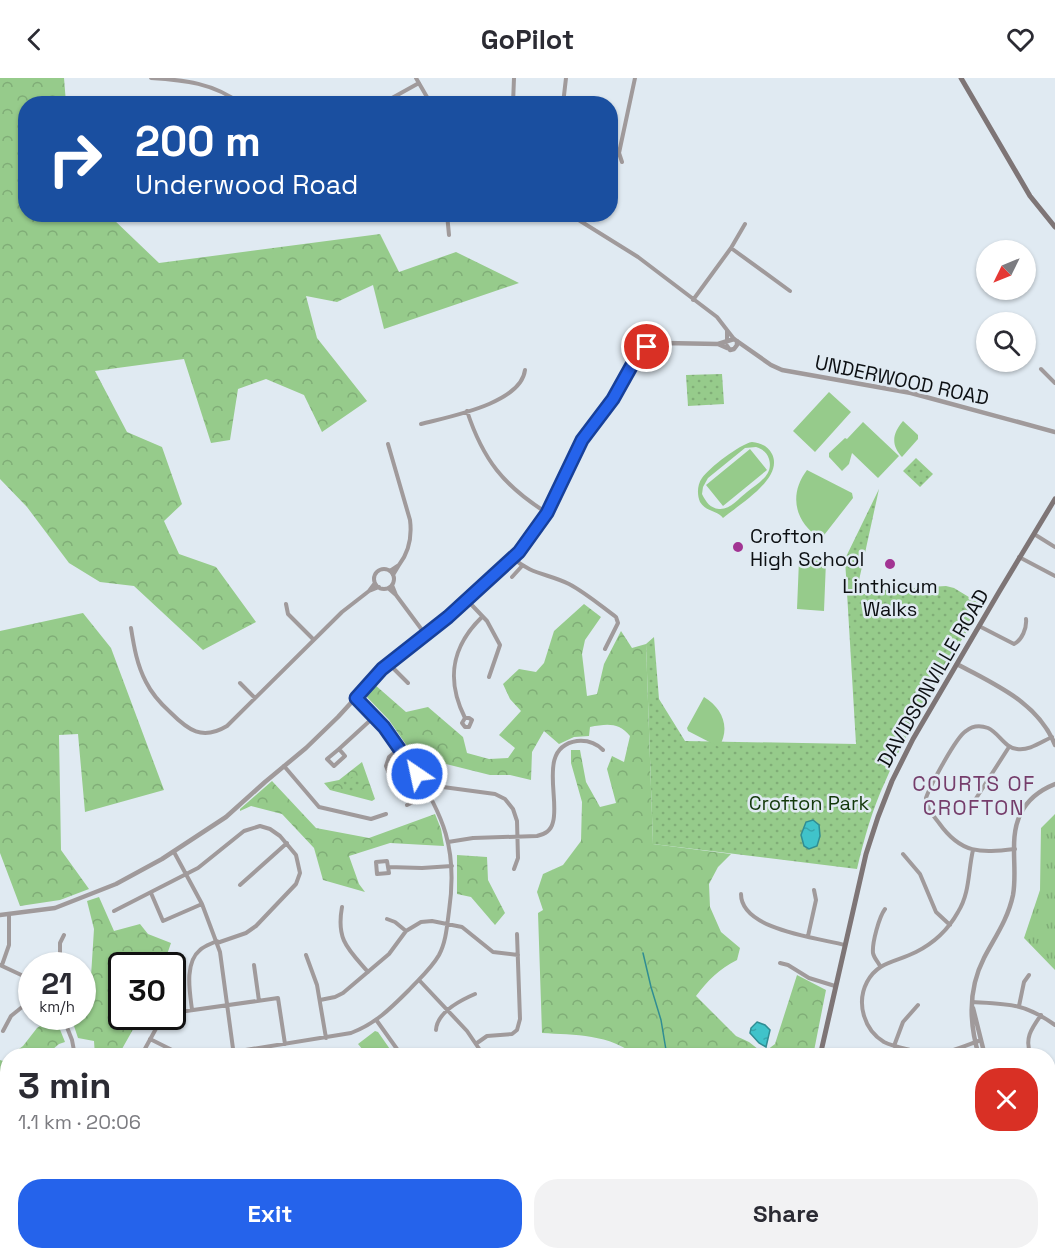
<!DOCTYPE html>
<meta charset="utf-8">
<style>
:root{--surface:#fff;--page:#f2f2f3;--text:#2b2b33;--muted:#7c7c81;--accent:#2563eb}
body{margin:0;font-family:"Space Grotesk",sans-serif;background:var(--page);color:var(--text);height:100vh;display:flex;flex-direction:column;font-size:22px;white-space:nowrap}
*{box-sizing:border-box;margin:0}
p{font-size:20px;color:var(--muted)}
.icon{flex:none;width:33px;height:33px;fill:none;stroke:currentColor;stroke-width:2;stroke-linecap:round;stroke-linejoin:round}
.map{position:relative;flex:1;overflow:hidden}
.side{position:absolute;left:0px;top:970px;width:1056px;height:212px;display:flex;flex-direction:column;background:var(--surface);border-radius:24px 24px 0 0;box-shadow:0 2px 4px #0004}
.side>*{flex:none}
.banner{position:absolute;left:18px;top:18px;width:600px;height:126px;border-radius:24px;box-shadow:0 2px 4px #0004;background:#1a4fa0;color:#fff;overflow:hidden}
.needle{width:39px;rotate:227deg}
.tools{position:absolute;left:976px;top:162px;display:grid;gap:12px}
.tools a{display:grid;place-items:center;width:60px;height:60px;border-radius:50%;background:var(--surface);box-shadow:0 2px 4px #0004;font-size:30px}
.speed{position:absolute;left:18px;top:874px;display:flex;gap:12px;font-size:30px;font-weight:700;text-align:center}
.speed>*{display:grid;place-content:center;width:78px;height:78px;border-radius:50%;background:var(--surface);box-shadow:0 2px 4px #0004;line-height:1}
.speed small{font-size:15px;font-weight:400}
.speed .limit{border:3px solid #111;border-radius:9px;background:#fff;color:#111}
.pin{position:absolute;display:grid;place-items:center;width:51px;height:51px;color:#fff;margin:-26px;border:3px solid #fff;border-radius:50%;box-shadow:0 2px 6px #0007}
.me{position:absolute;width:66px;margin:-33px;rotate:326deg;stroke-linejoin:round;filter:drop-shadow(0 0 4px #0008)}
.turn{display:flex;align-items:center;gap:21px;height:126px;padding:0 18px;font-size:27px}
.turn .icon{width:78px;height:78px;stroke-width:2.5}
.turn b{display:block;font-size:42px;line-height:51px}
.round{display:grid;place-items:center;flex:none;width:63px;height:63px;border-radius:24px;background:var(--page)}
.headline{display:flex;align-items:center;justify-content:space-between;height:102px;padding:0 18px}
h1{font-size:36px;font-weight:600;line-height:45px}
.action{display:flex;gap:12px;margin-top:auto;padding:12px 18px}
.action a{flex:1;height:69px;border-radius:24px;background:var(--accent);color:#fff;font-size:24px;font-weight:600;line-height:69px;text-align:center}
.action a+a{background:var(--page);color:var(--text)}
header{display:flex;justify-content:space-between;align-items:center;height:78px;padding:0 18px;background:var(--surface);font-size:27px;font-weight:600}
.map>svg:first-child{display:block}
</style>
<header><svg class="icon" aria-label="back" viewBox="0 0 24 24"><path d="M15 5l-7 7 7 7"/></svg>GoPilot<svg class="icon" aria-label="heart" viewBox="0 0 24 24"><path d="M12 20l-8-8c-3-5 5-10 8-4 3-6 11-1 8 4z"/></svg></header>
<div class="map">
<svg width="1055" height="1181" viewBox="0 0 1055 1181">
<defs>
<pattern id="grass-tufts" width="24" height="20" patternUnits="userSpaceOnUse" patternTransform="scale(1.5)"><rect width="24" height="20" fill="#96cb8b"/><path d="M3 7l-1-3M5 7V3M7 7l1-3M15 17l-1-3M17 17v-4M19 17l1-3" fill="none" stroke="#80ad77"/></pattern>
<pattern id="forest-crowns" width="20" height="18" patternUnits="userSpaceOnUse" patternTransform="scale(1.5)"><rect width="20" height="18" fill="#96cb8b"/><path d="M2 6a3 3 0 1 1 6 0M12 15a3 3 0 1 1 6 0" fill="none" stroke="#80ad77"/></pattern>
<pattern id="park-dots" width="8" height="8" patternUnits="userSpaceOnUse" patternTransform="scale(1.5)"><rect width="8" height="8" fill="#96cb8b"/><path d="M2 2h.1M6 6h.1" fill="none" stroke="#80ad77" stroke-width="1.8" stroke-linecap="round"/></pattern>
<pattern id="water-ripples" width="26" height="14" patternUnits="userSpaceOnUse" patternTransform="scale(1.5)"><rect width="26" height="14" fill="#40c3ca"/><path d="M2 4q2-2 4 0t4 0M15 11q2-2 4 0t4 0" fill="none" stroke="#37a6ac"/></pattern>
</defs>
<rect width="100%" height="100%" fill="#e0eaf2"/>
<path fill="url(#grass-tufts)" d="M 1055,736 L 1055,892 L 1024,860 L 1040,812 L 1041,750 Z
M 0,1010 L 7,1025 L 7,1083 L 0,1076 Z
M 1049,1110 L 1055,1116 L 1055,1181 L 1046,1175 L 1048,1174 Z
M 148,1175 L 190,1175 L 191,1181 L 152,1181 Z
M 955,1175 L 1006,1175 L 1000,1181 L 951,1181 Z"/>
<path fill="url(#forest-crowns)" d="M 0,0 L 64,0 L 66,25 L 26,26 L 26,136 L 111,137 L 113,141 L 159,185 L 380,156 L 399,194 L 456,174 L 519,205 L 384,251 L 373,207 L 337,224 L 306,218 L 317,260 L 367,323 L 322,354 L 304,317 L 266,301 L 238,311 L 230,362 L 211,365 L 184,281 L 95,293 L 127,354 L 162,369 L 182,426 L 164,443 L 179,476 L 216,489 L 256,544 L 203,572 L 134,508 L 100,504 L 69,485 L 27,429 L 0,401 Z
M 584,526 L 601,539 L 585,562 L 582,576 L 587,618 L 597,616 L 604,586 L 621,553 L 632,570 L 646,566 L 653,766 L 731,776 L 718,789 L 709,806 L 710,829 L 721,854 L 740,870 L 737,882 C 719,891 708,902 696,918 L 736,958 L 749,964 L 763,975 L 775,966 L 797,897 L 826,912 L 813,978 L 636,978 C 611,956 574,957 542,955 L 538,835 L 543,832 L 537,814 L 543,796 L 563,787 L 581,763 L 582,724 L 571,685 L 571,672 L 580,672 L 586,704 L 600,729 L 616,725 L 607,691 L 612,678 L 624,684 L 630,658 C 618,644 607,646 590,649 L 589,658 L 574,659 L 559,666 L 544,653 L 532,674 L 531,702 L 510,697 L 490,697 L 414,678 L 389,642 L 366,618 L 374,606 L 406,634 L 428,629 L 463,659 L 467,675 L 489,681 L 508,680 L 515,670 L 499,657 L 521,633 L 510,621 L 503,606 L 519,591 L 536,594 L 544,585 L 554,553 Z
M 83,535 L 111,570 L 164,712 L 85,734 L 78,656 L 59,657 L 61,772 L 89,811 L 60,822 L 20,828 L 0,775 L 0,553 Z
M 362,684 L 375,721 L 372,723 L 330,712 L 324,705 L 339,702 Z
M 272,703 L 316,750 L 369,760 L 435,736 L 441,751 L 444,768 L 390,765 L 349,778 L 359,806 L 365,814 L 323,802 L 314,770 L 282,736 L 251,728 L 240,733 L 240,731 Z
M 457,777 L 487,779 L 488,802 L 505,835 L 495,847 L 471,819 L 457,816 Z
M 99,819 L 114,853 L 140,846 L 148,856 L 171,865 L 163,888 L 122,888 L 122,939 L 140,939 L 118,978 L 95,978 L 94,963 L 78,960 L 73,945 L 84,941 L 90,914 L 94,851 L 87,823 Z
M 53,939 L 55,939 L 65,964 L 59,966 L 45,978 L 9,978 L 23,968 L 37,950 Z
M 7,979 L 7,1025 L 0,1010 L 0,982 L 3,983 Z"/>
<path fill="url(#park-dots)" d="M 722,296 L 724,326 L 688,328 L 686,297 Z
M 916,380 L 933,396 L 920,409 L 903,393 Z
M 879,411 L 856,516 L 878,516 L 882,512 L 946,508 L 954,510 L 982,527 C 949,585 911,642 885,704 C 872,732 864,761 857,791 L 653,766 L 646,566 L 654,559 L 659,621 L 685,663 L 856,666 L 845,481 Z
M 356,697 L 363,714 L 348,713 L 343,704 Z"/>
<path fill="#96cb8b" fill-rule="evenodd" d="M 829,314 L 851,334 L 815,374 L 793,353 Z
M 903,343 L 918,357 L 918,361 L 902,379 C 891,367 892,356 903,343 Z
M 863,344 L 899,378 L 878,400 L 852,375 L 849,386 L 842,393 L 829,379 L 829,375 L 845,360 L 847,361 Z
M 752,364 C 761,365 768,368 772,376 C 784,400 740,426 723,440 C 717,432 706,434 700,424 C 697,417 697,407 702,400 C 709,390 740,366 752,364 ZM 756,369 C 762,371 767,374 769,381 C 774,397 757,406 747,414 C 739,420 730,432 719,431 C 710,430 706,424 702,416 L 703,409 L 708,400 L 745,370 Z
M 750,371 L 767,392 L 723,428 L 706,407 Z
M 807,392 L 852,415 L 853,420 L 821,461 C 795,445 788,417 807,392 Z
M 799,482 L 826,483 L 824,533 L 797,531 Z
M 704,619 C 722,630 731,649 719,669 L 688,653 L 687,650 Z
M 375,953 L 378,954 L 392,974 L 385,978 L 368,978 L 358,966 Z"/>
<path fill="url(#water-ripples)" stroke="#308d93" stroke-width="1.5" d="M 813,742 L 819,747 L 820,758 L 817,768 L 809,771 L 804,768 L 801,757 L 806,744 Z
M 757,944 L 765,947 L 770,952 L 766,969 L 759,965 L 750,955 L 751,950 Z"/>
<g fill="none" stroke-linecap="round" stroke-linejoin="round">
<path stroke="#308d93" stroke-width="1.5" d="M 643,875 L 651,909 L 661,942 L 667,978"/>
<path stroke="#a09a9b" stroke-width="4" d="M 151,0 C 184,2 214,5 241,26
M 416,0 L 431,26
M 286,26 L 319,26
M 378,26 L 392,20 L 419,5
M 513,26 L 514,0
M 563,26 L 566,0
M 622,84 L 619,75 L 635,0
M 447,136 L 449,157
M 569,136 L 638,179 L 717,239 L 727,252
M 731,170 L 790,213
M 693,222 L 731,170 L 745,146
M 727,263 L 727,252 L 734,261
M 1041,291 L 1055,305
M 467,333 C 483,382 504,408 547,435
M 421,346 C 447,339 521,326 525,292
M 388,366 L 410,442 C 412,458 409,474 399,487
M 1034,456 L 1055,469
M 1019,479 L 1055,498
M 513,480 C 530,496 549,496 569,506 C 586,515 601,528 616,539 L 618,545 L 605,571
M374 501a10 10 0 1 1 20 0a10 10 0 1 1-20 0Z
M 390,493 L 399,487 L 393,497
M 512,499 L 522,488
M 375,505 L 369,513 L 379,509
M 388,510 L 396,517 L 392,507
M 396,517 L 425,556
M 467,522 L 487,543 L 500,567 L 489,599
M 286,526 L 288,536 L 313,561
M 979,548 L 1014,566 C 1022,562 1027,550 1026,541
M 131,550 C 134,569 137,587 146,604 C 152,616 160,625 170,634 C 188,652 202,663 227,648 L 342,534 L 369,513
M 388,585 L 408,605
M 240,605 L 255,620
M 465,640 L 469,640 L 472,642 L 469,649 L 465,649 L 462,645 L 465,640 C 446,602 451,569 482,539
M 339,671 L 327,681 L 334,688 L 345,678 L 339,671 L 375,638
M 284,688 L 319,729 L 371,741 L 386,736
M 397,715 L 386,688 L 389,679 L 400,670
M 975,722 L 1009,669
M 407,727 L 443,709 L 495,716 L 505,721 L 513,731 L 517,743 L 518,780 L 514,791
M 448,764 L 473,760 L 537,758 C 545,756 551,753 553,744 C 560,720 537,669 577,663 C 587,662 596,665 603,672
M 1015,771 C 980,775 961,776 939,745 C 933,737 926,730 926,720 C 930,708 956,659 966,653 C 972,648 980,647 988,650 C 999,655 1005,670 1017,671 C 1029,673 1041,664 1052,659
M 973,772 C 968,793 970,815 958,834 C 948,852 934,865 916,874 C 897,884 878,883 867,904 C 856,925 864,952 884,964 C 892,968 902,970 910,972 C 918,973 925,976 933,976 C 948,976 967,967 981,962
M 174,774 L 202,826 L 220,874 L 234,978
M 903,776 L 920,796 L 936,834 L 950,847
M 388,789 L 389,795 L 377,796 L 376,784 L 387,783 L 388,789 L 422,790 L 452,788
M 240,807 L 287,765
M 151,815 L 163,843 L 202,826
M 741,816 C 741,852 818,860 845,867
M 342,829 C 336,862 348,871 368,894
M 114,833 L 198,790 L 244,753 L 260,748 L 270,751 L 280,758 L 296,777 L 300,795 L 296,806 L 256,848 L 246,855 L 217,865
M 387,841 L 395,844 L 406,853
M 808,858 L 816,822 L 814,812
M 306,877 L 317,907 L 326,960
M 780,885 L 788,887 L 809,900 L 835,908
M 0,887 L 32,902
M 2,887 L 9,867 L 9,836
M 254,887 L 259,923
M 60,888 L 60,865 L 64,857
M 880,888 C 878,884 874,880 873,875 C 872,865 879,839 885,831
M 419,902 L 467,953 L 484,978
M 320,922 L 335,919 L 343,915 L 389,876 L 406,853 L 421,844 L 432,843 L 462,849 L 493,874 L 518,877
M 972,924 C 1009,926 1024,925 1055,947
M 1019,928 L 1024,904 L 1029,897
M 192,932 C 190,915 184,885 200,872 C 204,868 211,866 217,863
M 172,935 L 278,920 L 285,966
M 63,939 L 72,962 L 75,978
M 377,943 L 402,978
M 436,952 C 437,934 461,922 475,916
M 3,953 L 11,938 L 32,921
M 150,961 L 180,976 L 221,976 L 351,955 C 375,946 390,931 409,912 C 419,901 431,891 439,877 C 446,864 447,848 449,833 C 458,772 444,737 411,687 C 395,662 378,639 355,620
M 477,965 L 487,958 L 512,956 L 517,952 L 520,941 L 517,856
M 894,968 L 903,944 L 918,927
M 141,978 L 158,947 L 165,939
M 558,978 L 558,973 L 595,978
M 1031,978 C 1024,961 1031,951 1041,937
M 1048,1048 L 1055,1047
M 1048,1071 L 1055,1079
M 0,1099 L 8,1109
M 0,1135 L 8,1130
M 0,1173 L 8,1168
M 73,1174 L 77,1181
M 120,1174 L 126,1181
M 254,1174 L 259,1177 L 289,1181
M 321,1174 L 328,1181
M 381,1174 L 381,1181
M 470,1174 L 471,1181
M 541,1174 L 542,1181
M 599,1174 L 600,1181
M 660,1174 L 671,1181
M 730,1174 L 734,1181
M 31,1181 L 41,1174
M 50,1181 L 60,1174
M 302,1181 L 317,1174
M 338,1181 L 341,1179
M 373,1181 L 388,1181
M 653,1181 L 661,1175
M 705,1181 L 718,1174
M 853,1181 L 859,1174"/>
<path stroke="#a09a9b" stroke-width="4.5" d="M 718,266 L 734,261 L 771,287 L 782,292 L 911,315 L 1055,354
M 727,268 L 730,272 L 734,271 L 737,267 L 737,263
M 957,586 C 995,607 1038,624 1055,667
M 0,837 L 55,830 L 116,806 L 162,781 L 226,739 L 265,704 L 306,670 L 338,639 L 382,591 L 448,539 L 519,474 L 547,435 L 577,372 L 613,321 L 640,274 L 652,267 L 665,265 L 718,266 L 727,270
M 973,930 L 985,978
M 979,978 C 969,945 968,911 984,880 C 995,859 1008,841 1013,817 C 1018,790 1008,760 1021,735 C 1028,721 1040,712 1055,706
M 917,1181 L 923,1174"/>
<path stroke="#7e7576" stroke-width="5" d="M 961,0 L 1030,118 L 1055,149
M 820,978 L 866,776 L 878,739 L 892,703 L 913,661 L 999,514 L 1055,421
M 772,1181 L 773,1174"/>
</g>
<g fill="none" stroke-linecap="round" stroke-linejoin="round">
<g stroke="#184099" stroke-width="15">
<path id="route" d="M 417,696 L 384,649 L 356,620 L 382,591 L 448,539 L 519,474 L 547,435 L 582,362 L 613,321 L 637,278 L 647,269"/>
</g>
<use href="#route" stroke="#2563eb" stroke-width="10"/>
</g>
<g fill="#a23493" stroke="#e0eaf2" stroke-width="2">
<circle cx="738" cy="469" r="6"/>
<circle cx="890" cy="486" r="6"/>
</g>
<g text-anchor="middle" stroke-width="5" stroke-linejoin="round" paint-order="stroke">
<g font-size="20" fill="#0c0f12" stroke="#e0eaf2">
<text transform="translate(902 302) rotate(12)" y="7">UNDERWOOD ROAD</text>
<text transform="translate(933 600) rotate(-60)" y="7">DAVIDSONVILLE ROAD</text>
</g>
<g font-size="20" fill="#0c0f12" stroke="#e0eaf2" text-anchor="start">
<text x="750" y="465">Crofton<tspan x="750" dy="23">High School</tspan></text>
<text x="890" y="515" text-anchor="middle">Linthicum<tspan x="890" dy="23">Walks</tspan></text>
</g>
<g font-size="20" fill="#14390b" stroke="#e0eaf2">
<text x="809" y="732">Crofton Park</text>
</g>
<g font-size="21" letter-spacing="1.5" fill="#753d6b" stroke="#e0eaf2">
<text x="974" y="713">COURTS OF<tspan x="974" dy="24">CROFTON</tspan></text>
</g>
</g>
</svg>
<div class="tools">
<a><svg class="needle" viewBox="-14 -14 28 28"><path d="M0-13l5 13h-10z" fill="#e53935"/><path d="M0 13l5-13h-10z" fill="#7c7c81"/></svg></a>
<a><svg class="icon" aria-label="search" viewBox="0 0 24 24"><circle cx="10" cy="10" r="6"/><path d="M15 15l6 6"/></svg></a>
</div>
<div class="speed"><div>21<small>km/h</small></div><div class="limit">30</div></div>
<div class="pin" style="left:647px;top:269px;background:#d93025"><svg class="icon" aria-label="arrive" viewBox="0 0 24 24"><path d="M6 21V4h12l-3 4 3 4H6"/></svg></div>
<svg class="me" style="left:417px;top:696px" viewBox="-20 -20 40 40"><circle r="17" fill="#2563eb" stroke="#fff" stroke-width="3"/><path d="M0-11L8 9 0 5-8 9z" fill="#fff"/></svg>
<div class="banner">
<div class="turn"><svg class="icon" aria-label="right" viewBox="0 0 24 24"><path d="M7 20v-9h11M14 6l5 5-5 5"/></svg><div><b>200 m</b>Underwood Road</div></div>
</div>
<section class="side">
<div class="headline"><div><h1>3 min</h1><p>1.1 km · 20:06</p></div><a class="round" style="background:#d93025;color:#fff"><svg class="icon" aria-label="close" viewBox="0 0 24 24"><path d="M6 6l12 12M18 6L6 18"/></svg></a></div>
<div class="action"><a>Exit</a><a>Share</a></div>
</section>
</div>
